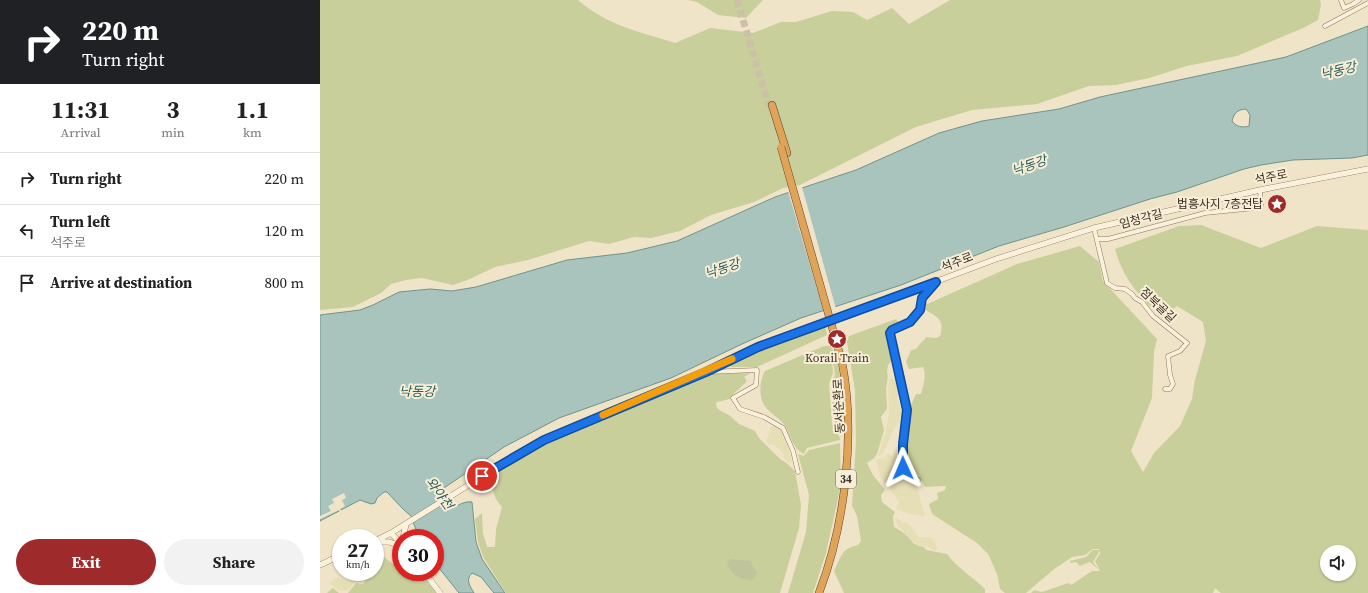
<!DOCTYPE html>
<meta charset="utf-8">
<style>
:root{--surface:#fff;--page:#f2f2f2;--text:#222;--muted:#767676;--line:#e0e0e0;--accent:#9e2a2b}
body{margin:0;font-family:"Source Serif 4","Noto Sans KR",serif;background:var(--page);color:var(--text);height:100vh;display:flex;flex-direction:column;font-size:15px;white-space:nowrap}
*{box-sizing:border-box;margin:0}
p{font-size:13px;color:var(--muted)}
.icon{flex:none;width:22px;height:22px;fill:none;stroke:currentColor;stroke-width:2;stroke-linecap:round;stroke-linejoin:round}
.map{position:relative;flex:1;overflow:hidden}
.details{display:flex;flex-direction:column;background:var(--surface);width:320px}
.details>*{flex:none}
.hud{background:#202124;color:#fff;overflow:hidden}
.tools{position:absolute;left:1000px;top:545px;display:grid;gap:8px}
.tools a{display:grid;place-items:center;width:36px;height:36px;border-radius:50%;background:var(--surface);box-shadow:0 1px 3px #0004;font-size:20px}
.speed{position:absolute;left:12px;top:529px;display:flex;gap:8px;font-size:20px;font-weight:700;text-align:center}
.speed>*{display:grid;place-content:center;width:52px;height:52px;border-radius:50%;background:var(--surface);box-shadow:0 1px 3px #0004;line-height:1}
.speed small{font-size:10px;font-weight:400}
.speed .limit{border:6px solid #d22;background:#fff;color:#111}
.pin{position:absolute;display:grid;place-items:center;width:34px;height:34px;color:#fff;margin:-17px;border:2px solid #fff;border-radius:50%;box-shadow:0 1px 4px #0007}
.me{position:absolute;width:44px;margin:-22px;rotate:359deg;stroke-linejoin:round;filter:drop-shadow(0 0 3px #0008)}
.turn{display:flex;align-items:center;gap:14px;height:84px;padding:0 16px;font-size:18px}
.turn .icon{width:52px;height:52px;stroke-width:2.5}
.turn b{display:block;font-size:28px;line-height:34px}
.eta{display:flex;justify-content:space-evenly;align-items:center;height:68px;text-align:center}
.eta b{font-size:24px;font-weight:700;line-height:28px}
.action{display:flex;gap:8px;margin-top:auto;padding:8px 16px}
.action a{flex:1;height:46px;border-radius:24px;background:var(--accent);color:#fff;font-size:16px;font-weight:700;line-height:46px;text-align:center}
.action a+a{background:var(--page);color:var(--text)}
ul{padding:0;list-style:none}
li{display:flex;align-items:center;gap:12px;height:52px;padding:0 16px;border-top:1px solid var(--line)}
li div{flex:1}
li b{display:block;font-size:15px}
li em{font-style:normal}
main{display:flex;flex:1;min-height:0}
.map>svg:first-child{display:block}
</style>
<main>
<section class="details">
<div class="hud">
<div class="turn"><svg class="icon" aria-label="right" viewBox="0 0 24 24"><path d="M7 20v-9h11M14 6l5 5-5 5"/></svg><div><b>220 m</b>Turn right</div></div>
</div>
<div class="eta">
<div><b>11:31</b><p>Arrival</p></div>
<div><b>3</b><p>min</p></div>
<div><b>1.1</b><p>km</p></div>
</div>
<ul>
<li><svg class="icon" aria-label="right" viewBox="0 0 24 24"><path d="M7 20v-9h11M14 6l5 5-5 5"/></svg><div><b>Turn right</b></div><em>220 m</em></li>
<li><svg class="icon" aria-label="left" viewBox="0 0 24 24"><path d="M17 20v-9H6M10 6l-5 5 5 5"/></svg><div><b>Turn left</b><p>석주로</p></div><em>120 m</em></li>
<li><svg class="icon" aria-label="arrive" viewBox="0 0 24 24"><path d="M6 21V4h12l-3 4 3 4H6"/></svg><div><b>Arrive at destination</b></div><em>800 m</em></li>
</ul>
<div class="action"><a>Exit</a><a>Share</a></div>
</section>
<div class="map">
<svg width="1048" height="593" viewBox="0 0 1048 593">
<rect width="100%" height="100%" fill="#f0e4c8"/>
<path fill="#e6deb5" d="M 576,377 L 580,391 L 577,399 L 584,413 L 575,427 L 563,453 L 558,457 L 565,434 L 569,413 L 568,388 L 570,378 L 574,379 Z
M 454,425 L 462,432 L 465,437 L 471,459 L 470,464 L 464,458 L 464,454 L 453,444 L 449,445 L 446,441 L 451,427 Z
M 575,451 L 577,452 L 577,463 L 581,465 L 582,471 L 595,481 L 605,515 L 603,516 L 590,514 L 576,509 L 579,502 L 577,499 L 561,478 L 556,460 L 564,458 L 569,453 L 572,456 Z
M 577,518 L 582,522 L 588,523 L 599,537 L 612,538 L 618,549 L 613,550 L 607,546 L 597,545 L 578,526 L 575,519 Z
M 36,572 L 40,572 L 43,580 L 42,582 L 35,582 L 27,591 L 19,590 L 9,583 L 18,577 L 21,579 L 28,581 L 34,576 Z"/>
<path fill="#c9cf9b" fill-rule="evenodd" d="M 0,0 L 258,0 C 288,26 318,31 355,43 L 390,28 L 433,33 L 461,22 L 476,22 L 512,11 L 533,12 L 547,20 L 572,8 L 589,24 L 630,0 L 1000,0 L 1001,5 L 998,20 L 983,28 L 917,56 L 867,66 L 829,78 L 796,85 L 769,86 L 717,104 L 652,110 L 596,127 L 480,185 L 463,188 L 434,202 L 391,215 L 360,231 L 331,238 L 314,237 L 289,244 L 269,241 L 208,260 L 175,267 L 150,279 L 133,285 L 102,278 L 86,280 L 71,284 L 61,293 L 33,307 L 0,310 Z
M 368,0 L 443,0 L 426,18 L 398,15 L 377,2 Z
M 881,225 L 941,248 L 997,226 L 1048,230 L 1048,593 L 901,593 L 895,588 L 893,593 L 711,593 L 714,590 L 722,592 L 748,583 L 751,585 L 772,571 L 780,571 L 775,561 L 780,554 L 779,550 L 778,554 L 773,562 L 779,570 L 770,562 L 760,566 L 756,562 L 751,563 L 750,561 L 766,557 L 773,550 L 779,550 L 779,549 L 773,549 L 765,555 L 752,557 L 733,570 L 706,593 L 685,593 L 680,589 L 677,574 L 668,554 L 657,543 L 612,514 L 609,504 L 618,499 L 617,493 L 625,490 L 626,486 L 605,487 L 602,481 L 586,467 L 588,415 L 590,407 L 596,394 L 601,394 C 603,386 607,375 603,367 L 589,369 L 586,362 L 591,350 L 596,349 C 599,344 603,342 606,337 L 616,338 L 620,336 C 625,319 617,317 604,309 L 605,305 L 697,264 L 760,246 L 779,262 L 783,281 L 837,339 L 834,352 L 832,398 L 811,451 L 823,472 L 834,453 L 860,426 L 872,399 L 875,380 L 886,341 L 883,322 L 857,306 L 842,318 C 820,297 803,279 795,249 L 859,226 ZM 1007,552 L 1029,552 L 1029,574 L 1007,574 Z
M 576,319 L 579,323 L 571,327 L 566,333 L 572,360 L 568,365 L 567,372 L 568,376 L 566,389 L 567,409 L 561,417 L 564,430 L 557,454 L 554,458 L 547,463 L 553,475 L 565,490 L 561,495 L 562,502 L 575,512 L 573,516 L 574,527 C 578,529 583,532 586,535 C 594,542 592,545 604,547 L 606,550 L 627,554 C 637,568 653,577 665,589 L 665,593 L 524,593 L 514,571 C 521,558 521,548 538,545 L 541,541 L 537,516 L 532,506 L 536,441 L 535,391 L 527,342 L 529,336 Z
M 505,325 L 507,335 L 437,367 L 411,367 L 409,365 L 426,356 Z
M 504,346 L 511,346 L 515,356 L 512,361 L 513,373 L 509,384 L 512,423 L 520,438 L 520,440 L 487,448 L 484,454 C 473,449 471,436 465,426 C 461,419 453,415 447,409 C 438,399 439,382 445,371 Z
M 517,358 L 520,377 L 521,436 L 514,421 L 511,386 L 515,375 L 513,361 Z
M 431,373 L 424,377 L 427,381 C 423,386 411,395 410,399 L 397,402 L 396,404 L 397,408 L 401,411 L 409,415 L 419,424 L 435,431 L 439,438 L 461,460 L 464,461 L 475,471 L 481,505 L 479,528 L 460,593 L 186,593 L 163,557 L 158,542 L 155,519 L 162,513 L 163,533 L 167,547 L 175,547 L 176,529 L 182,507 C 172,496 168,482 179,470 L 224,443 L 389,374 Z
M 520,443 L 521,485 L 506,553 L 493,593 L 468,593 L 486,532 L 489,495 L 478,454 L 484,456 L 489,450 Z
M 64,557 L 77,567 L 81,565 L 81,572 L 100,572 L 116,593 L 7,593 L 13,588 L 19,593 L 28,593 L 36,583 L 43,584 L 45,581 L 41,572 L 55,572 L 55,560 Z"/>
<path fill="#bfc49a" d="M 410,559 L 430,561 L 437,573 L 433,580 C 421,580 410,575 407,562 Z"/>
<path fill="#a9c4bc" stroke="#6f938a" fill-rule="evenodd" d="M 1048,26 L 1048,155 L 1032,158 L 973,160 L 941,165 L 924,169 L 857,192 L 830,199 L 744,227 L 679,246 L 581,285 L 481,318 L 422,344 L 351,378 L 239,418 L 184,447 L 124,488 L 119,493 L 118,497 C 132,520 135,500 152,502 L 156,542 L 162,559 L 185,593 L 174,593 L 161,577 L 152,573 C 145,580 150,586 154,593 L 139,593 L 115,563 L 115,538 L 99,538 L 91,516 L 83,509 L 67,492 L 64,492 L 57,498 L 55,503 L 51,504 L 40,500 L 0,521 L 0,315 L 40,310 L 53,305 L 79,292 L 110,289 L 132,291 L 156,287 L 247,260 L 307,253 L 357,241 L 455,197 L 536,170 L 619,133 L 662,121 L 739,109 L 780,97 L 966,57 ZM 925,109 L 927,110 L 930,115 L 929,126 C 923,128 916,127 912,121 C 914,113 917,110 925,109 Z"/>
<path fill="#f0e4c8" d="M 482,187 L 516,309 L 504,313 L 468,191 Z
M 24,493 L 26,498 L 22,500 L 25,506 L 20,509 L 22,511 L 20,512 L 19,510 L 0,519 L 0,516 L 11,511 L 8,506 L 14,503 L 12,499 Z"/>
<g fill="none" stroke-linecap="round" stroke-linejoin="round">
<path stroke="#ccc0a6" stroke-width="7" stroke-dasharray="7 3.5" stroke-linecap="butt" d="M 417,0 L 449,106"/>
<g stroke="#8d765c" stroke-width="5">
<path id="street" d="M 1021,0 L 1024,8 L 1033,4 L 1039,0
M 1005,26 L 1048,3
M 774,228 L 787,283 L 795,288 L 805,289 L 812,294 L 815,298 L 822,302 L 833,316 L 867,343 L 860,351 L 848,356 L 850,375 L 853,384 L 850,389 L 845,389
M 777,239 L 788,239 L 885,213 L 935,208 L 941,205 L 940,190
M 388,372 L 437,370 L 436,385 L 413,398 L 420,409 L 444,417 L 463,428 L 473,451 L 478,472
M 598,480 L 583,468 L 583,444 L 587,410 L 570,333 L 572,330 L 590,322 L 600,310 L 602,299 L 616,283"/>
</g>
<g stroke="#6f573f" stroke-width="6">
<path id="secondary" d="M 71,533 L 81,544
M 83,538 L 86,524
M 55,541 L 71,533 L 194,457 L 224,440 L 386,372 L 438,347 L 486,329 L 551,306 L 676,259 L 774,228 L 940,190 L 1048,169
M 55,542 L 69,542 L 81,546
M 0,565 L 21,555
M 104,572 L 120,593"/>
</g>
<g stroke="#5b4430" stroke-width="8">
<path id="highway" d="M 452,105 L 467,153
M 499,593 C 525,525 536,434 522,362"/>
</g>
<use href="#street" stroke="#faf1dc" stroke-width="4"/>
<use href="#secondary" stroke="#faf1dc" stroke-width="5.5"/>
<use href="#highway" stroke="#e0a458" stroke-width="7"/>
<g stroke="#5b4430" stroke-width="8" stroke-linecap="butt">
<path id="highway-bridge" d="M 461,147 L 522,362"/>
</g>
<use href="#highway-bridge" stroke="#e0a458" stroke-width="7"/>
</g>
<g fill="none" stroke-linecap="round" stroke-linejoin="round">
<g stroke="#114b97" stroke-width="10">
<path id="route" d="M 162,476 L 224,440 L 386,372 L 438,347 L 616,282 L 602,298 L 600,310 L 590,322 L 572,330 L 570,333 L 587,410 L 583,444 L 583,468"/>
</g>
<use href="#route" stroke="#1a73e8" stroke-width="7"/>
<path stroke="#f59e0b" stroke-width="7" d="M 283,415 L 412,359"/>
</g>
<defs>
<g id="sight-disc" transform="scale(1)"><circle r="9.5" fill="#9e2a2b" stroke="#f7eed8"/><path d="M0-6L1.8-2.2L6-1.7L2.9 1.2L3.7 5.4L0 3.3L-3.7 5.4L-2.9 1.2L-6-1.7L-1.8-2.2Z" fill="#fff"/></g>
</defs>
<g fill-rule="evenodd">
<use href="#sight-disc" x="957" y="204"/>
<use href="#sight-disc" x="517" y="339"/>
</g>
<g text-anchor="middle" stroke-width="4" stroke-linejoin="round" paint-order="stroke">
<rect fill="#f7eed8" stroke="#756857" stroke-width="1" x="516" y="470" width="20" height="18" rx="3"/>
<g font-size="11" font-weight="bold" fill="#3d2e20">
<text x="526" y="483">34</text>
</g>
<g font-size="12" fill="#3d2e20" stroke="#f7eed8">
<text transform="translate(951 177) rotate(-11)" y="4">석주로</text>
<text transform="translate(821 219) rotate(-15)" y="4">임청각길</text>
<text transform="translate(637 262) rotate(-21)" y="4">석주로</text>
<text transform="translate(838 305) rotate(43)" y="4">점북골길</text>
<text transform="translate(519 406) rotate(-93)" y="4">동서순환로</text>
</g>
<g font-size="12" fill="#3d2e20" stroke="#f7eed8" text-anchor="end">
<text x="943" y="208">법흥사지 7층전탑</text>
<text x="517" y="362" text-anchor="middle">Korail Train</text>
</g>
<g font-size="13" font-style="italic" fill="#2f5d5a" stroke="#f7eed8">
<text transform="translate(1018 70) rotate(-13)" y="5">낙동강</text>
<text transform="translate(709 165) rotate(-19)" y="5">낙동강</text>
<text transform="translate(402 268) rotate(-19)" y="5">낙동강</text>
<text x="97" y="396">낙동강</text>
<text transform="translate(120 493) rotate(54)" y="5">와야천</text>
</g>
</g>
</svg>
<div class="tools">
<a><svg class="icon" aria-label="sound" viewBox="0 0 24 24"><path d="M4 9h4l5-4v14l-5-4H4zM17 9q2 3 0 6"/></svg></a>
</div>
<div class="speed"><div>27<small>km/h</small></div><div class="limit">30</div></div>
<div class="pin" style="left:162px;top:476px;background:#d93025"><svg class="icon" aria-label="arrive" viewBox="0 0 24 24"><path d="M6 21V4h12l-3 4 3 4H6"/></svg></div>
<svg class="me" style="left:583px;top:468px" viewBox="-20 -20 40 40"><path d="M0-17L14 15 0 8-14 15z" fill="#1a73e8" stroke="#fff" stroke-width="4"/></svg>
</div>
</main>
